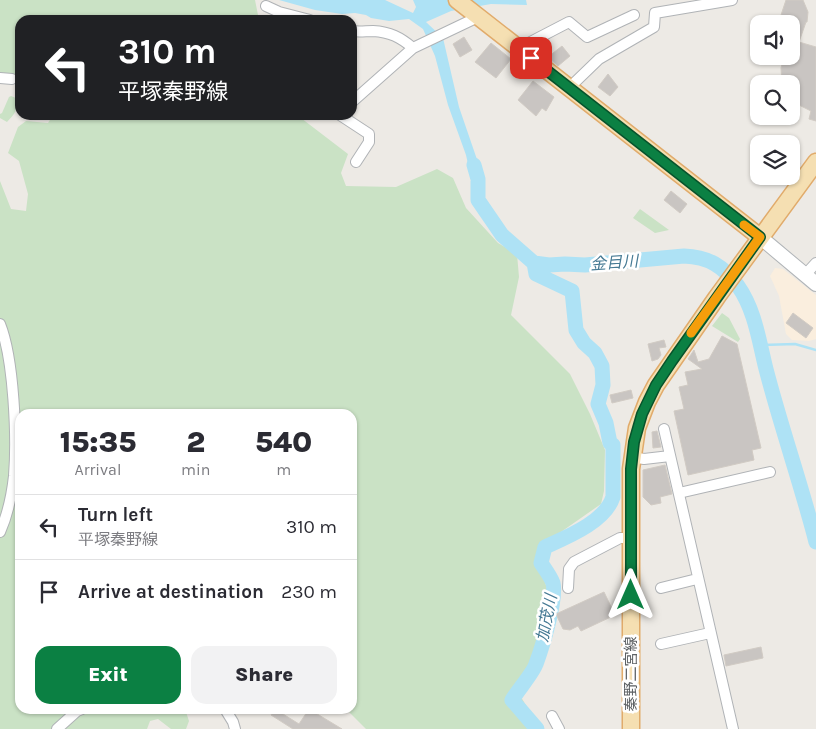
<!DOCTYPE html>
<meta charset="utf-8">
<style>
:root{--surface:#fff;--page:#f2f2f3;--text:#2b2b33;--muted:#7c7c81;--line:#e1e1e2;--accent:#0b8043}
body{margin:0;font-family:Karla,"Noto Sans JP",sans-serif;background:var(--page);color:var(--text);height:100vh;display:flex;flex-direction:column;font-size:19px;white-space:nowrap}
*{box-sizing:border-box;margin:0}
p{font-size:16px;color:var(--muted)}
.icon{flex:none;width:28px;height:28px;fill:none;stroke:currentColor;stroke-width:2;stroke-linecap:round;stroke-linejoin:round}
.map{position:relative;flex:1;overflow:hidden}
.sheet{position:absolute;left:15px;top:409px;width:342px;height:305px;display:flex;flex-direction:column;background:var(--surface);border-radius:15px;box-shadow:0 1px 4px #0004}
.sheet>*{flex:none}
.hud{position:absolute;left:15px;top:15px;width:342px;height:105px;border-radius:15px;box-shadow:0 1px 4px #0004;background:#202124;color:#fff;overflow:hidden}
.buttons{position:absolute;left:750px;top:15px;display:grid;gap:10px}
.buttons a{display:grid;place-items:center;width:50px;height:50px;border-radius:10px;background:var(--surface);box-shadow:0 1px 4px #0004;font-size:25px}
.pin{position:absolute;display:grid;place-items:center;width:42px;height:42px;color:#fff;margin:-21px;border-radius:10px;box-shadow:0 2px 8px #0006}
.me{position:absolute;width:55px;margin:-28px;rotate:0deg;stroke-linejoin:round;filter:drop-shadow(0 0 4px #0008)}
.turn{display:flex;align-items:center;gap:18px;height:105px;padding:0 20px;font-size:22px}
.turn .icon{width:65px;height:65px;stroke-width:2.5}
.turn b{display:block;font-size:35px;line-height:42px}
.eta{display:flex;justify-content:space-evenly;align-items:center;height:85px;text-align:center}
.eta b{font-size:30px;font-weight:800;line-height:35px}
.cta{display:flex;gap:10px;margin-top:auto;padding:10px 20px}
.cta a{flex:1;height:58px;border-radius:15px;background:var(--accent);color:#fff;font-size:20px;font-weight:800;line-height:58px;text-align:center}
.cta a+a{background:var(--page);color:var(--text)}
ul{padding:0;list-style:none}
li{display:flex;align-items:center;gap:15px;height:65px;padding:0 20px;border-top:1px solid var(--line)}
li div{flex:1}
li b{display:block;font-size:19px}
li em{font-style:normal}
.map>svg:first-child{display:block}
</style>
<div class="map">
<svg width="816" height="729" viewBox="0 0 816 729">
<rect width="100%" height="100%" fill="#edeae5"/>
<path fill="#faeede" d="M 775,268 L 783,269 L 816,295 L 816,339 L 809,341 L 792,340 L 786,334 L 779,296 L 770,276 Z"/>
<path fill="#cae2c5" d="M 0,0 L 255,0 L 259,20 L 20,20 L 20,77 L 16,79 L 0,75 Z
M 11,96 L 16,98 C 18,110 15,114 7,122 L 0,118 L 0,114 L 2,113 L 9,97 Z
M 53,115 L 297,115 L 348,154 L 341,173 L 346,186 L 396,187 L 437,169 L 453,178 L 466,208 L 498,243 L 517,254 L 519,277 L 511,315 L 570,374 L 590,414 L 605,450 L 604,491 L 601,504 L 548,541 L 541,571 L 550,597 L 521,697 L 540,729 L 366,729 L 346,709 L 352,709 L 352,414 L 20,414 L 20,709 L 185,709 L 189,721 L 186,729 L 171,729 L 158,719 L 150,721 L 147,729 L 0,729 L 0,181 L 11,209 L 26,211 L 28,194 L 19,161 L 8,153 L 18,127 L 26,121 L 48,123 Z
M 640,209 L 669,230 L 655,233 L 633,218 Z
M 722,313 L 729,318 L 740,339 L 738,342 L 712,326 Z"/>
<path fill="#aee2f5" d="M 279,0 L 385,0 L 413,13 L 416,7 L 413,0 L 526,0 L 527,5 L 491,4 L 451,11 L 426,22 L 443,38 L 459,107 L 483,177 L 480,186 L 468,164 L 466,155 L 448,105 L 435,56 L 423,29 L 409,19 L 389,21 L 371,18 L 366,15 L 355,13 L 342,14 L 315,10 Z"/>
<g fill="none" stroke-linecap="round" stroke-linejoin="round">
<path stroke="#aee2f5" stroke-width="2.5" d="M 761,345 L 795,344 L 816,350"/>
<path stroke="#aee2f5" stroke-width="15" d="M 474,165 L 478,179 L 478,200 L 502,235 L 534,263 L 549,265 L 565,264 L 585,265 L 684,256 C 709,257 723,266 738,286 C 755,310 759,341 766,369 C 781,427 801,484 816,542
M 534,263 L 536,274 L 572,291 L 576,330 L 584,343 L 595,353 L 602,366 L 603,385 L 598,404 L 606,423 L 610,443 L 613,445 L 613,497 C 605,522 567,537 545,547 L 541,563 C 545,569 551,577 553,583 C 557,599 542,648 536,664 C 533,673 518,690 512,700 L 537,729"/>
</g>
<path fill="#c9c5c2" stroke="#d1cbc4" d="M 786,0 L 803,0 L 808,12 L 807,22 L 806,22 L 799,42 L 816,47 L 816,121 L 809,119 L 811,111 L 799,105 L 791,98 L 791,84 L 782,84 L 781,68 L 784,56 L 791,56 L 791,24 L 778,24 Z
M 464,37 L 472,50 L 460,57 L 453,44 Z
M 491,43 L 511,59 L 496,78 L 475,62 Z
M 562,46 L 570,56 L 558,66 L 548,57 Z
M 608,74 L 618,87 L 610,96 L 598,87 Z
M 533,81 L 554,97 L 546,111 L 542,108 L 536,116 L 518,100 Z
M 791,157 L 800,163 L 791,176 Z
M 671,191 L 687,204 L 680,213 L 664,200 Z
M 793,313 L 813,328 L 806,338 L 786,323 Z
M 722,336 L 737,344 L 761,448 L 752,450 L 754,460 L 688,475 L 674,411 L 684,409 L 679,387 L 688,385 L 685,372 L 702,369 L 688,359 L 694,350 L 698,362 L 709,359 Z
M 664,340 L 666,347 L 659,348 L 661,355 L 658,359 L 652,361 L 648,344 Z
M 631,390 L 633,398 L 612,403 L 610,395 Z
M 657,431 L 661,447 L 653,448 L 652,432 Z
M 665,465 L 672,494 L 660,497 L 661,503 L 651,505 L 643,497 L 643,470 Z
M 604,592 L 615,615 L 581,631 L 578,626 L 570,630 L 563,629 L 556,614 Z
M 761,647 L 763,658 L 726,666 L 724,655 Z
M 275,709 L 299,724 L 309,709 L 342,729 L 293,729 L 271,715 Z"/>
<g fill="none" stroke-linecap="round" stroke-linejoin="round">
<g stroke="#b0b3b6" stroke-width="12">
<path id="street" d="M 266,6 L 279,12 L 310,20
M 352,31 C 359,32 366,31 373,31 C 390,32 400,37 413,48
M 519,48 L 569,22 L 587,37 L 634,15
M 0,78 L 12,79
M 569,88 L 599,59 L 654,27 L 655,13 L 732,0
M 352,102 L 413,48 L 478,17
M 340,115 L 369,134 L 369,142 L 356,162
M 805,275 L 816,263
M 0,324 C 14,359 17,438 14,476 C 12,494 7,516 0,532
M 664,429 L 733,729
M 632,457 L 644,459 L 670,456
M 679,493 L 770,472
M 568,588 L 569,569 L 574,562 L 620,538 L 630,538
M 661,588 L 697,579
M 661,644 L 710,633
M 225,709 L 233,722 L 235,729
M 552,716 L 559,729
M 57,729 L 77,711 L 82,709"/>
</g>
<g stroke="#b1b5b8" stroke-width="16">
<path id="secondary" d="M 760,237 L 816,284"/>
</g>
<g stroke="#e1ab6b" stroke-width="19">
<path id="primary" d="M 457,0 L 760,237
M 631,729 L 631,469 L 637,428 L 647,402 L 656,385 L 717,297 L 816,162"/>
</g>
<use href="#street" stroke="#fff" stroke-width="10"/>
<use href="#secondary" stroke="#fff" stroke-width="14"/>
<use href="#primary" stroke="#f5dfb2" stroke-width="16"/>
</g>
<g fill="none" stroke-linecap="round" stroke-linejoin="round">
<g stroke="#07532c" stroke-width="12">
<path id="route" d="M 531,58 L 760,237 L 672,361 L 656,385 L 642,414 L 634,442 L 631,469 L 631,595"/>
</g>
<use href="#route" stroke="#0b8043" stroke-width="9"/>
<path stroke="#f59e0b" stroke-width="9" d="M 691,333 L 760,237 L 744,225"/>
</g>
<g text-anchor="middle" stroke-width="5" stroke-linejoin="round" paint-order="stroke">
<g font-size="15" fill="#5d6164" stroke="#fff">
<text transform="translate(631 674) rotate(-90)" y="5">秦野二宮線</text>
</g>
<g font-size="16" font-style="italic" fill="#467a94" stroke="#fff">
<text transform="translate(614 262) rotate(-4)" y="6">金目川</text>
<text transform="translate(546 618) rotate(-79)" y="6">加茂川</text>
</g>
</g>
</svg>
<div class="buttons">
<a><svg class="icon" aria-label="sound" viewBox="0 0 24 24"><path d="M4 9h4l5-4v14l-5-4H4zM17 9q2 3 0 6"/></svg></a>
<a><svg class="icon" aria-label="search" viewBox="0 0 24 24"><circle cx="10" cy="10" r="6"/><path d="M15 15l6 6"/></svg></a>
<a><svg class="icon" aria-label="layers" viewBox="0 0 24 24"><path d="M12 4l9 5-9 5-9-5zM3 14l9 5 9-5"/></svg></a>
</div>
<div class="pin" style="left:531px;top:58px;background:#d93025"><svg class="icon" aria-label="arrive" viewBox="0 0 24 24"><path d="M6 21V4h12l-3 4 3 4H6"/></svg></div>
<svg class="me" style="left:631px;top:595px" viewBox="-20 -20 40 40"><path d="M0-17L14 15 0 8-14 15z" fill="#0b8043" stroke="#fff" stroke-width="4"/></svg>
<div class="hud">
<div class="turn"><svg class="icon" aria-label="left" viewBox="0 0 24 24"><path d="M17 20v-9H6M10 6l-5 5 5 5"/></svg><div><b>310 m</b>平塚秦野線</div></div>
</div>
<section class="sheet">
<div class="eta">
<div><b>15:35</b><p>Arrival</p></div>
<div><b>2</b><p>min</p></div>
<div><b>540</b><p>m</p></div>
</div>
<ul>
<li><svg class="icon" aria-label="left" viewBox="0 0 24 24"><path d="M17 20v-9H6M10 6l-5 5 5 5"/></svg><div><b>Turn left</b><p>平塚秦野線</p></div><em>310 m</em></li>
<li><svg class="icon" aria-label="arrive" viewBox="0 0 24 24"><path d="M6 21V4h12l-3 4 3 4H6"/></svg><div><b>Arrive at destination</b></div><em>230 m</em></li>
</ul>
<div class="cta"><a>Exit</a><a>Share</a></div>
</section>
</div>
